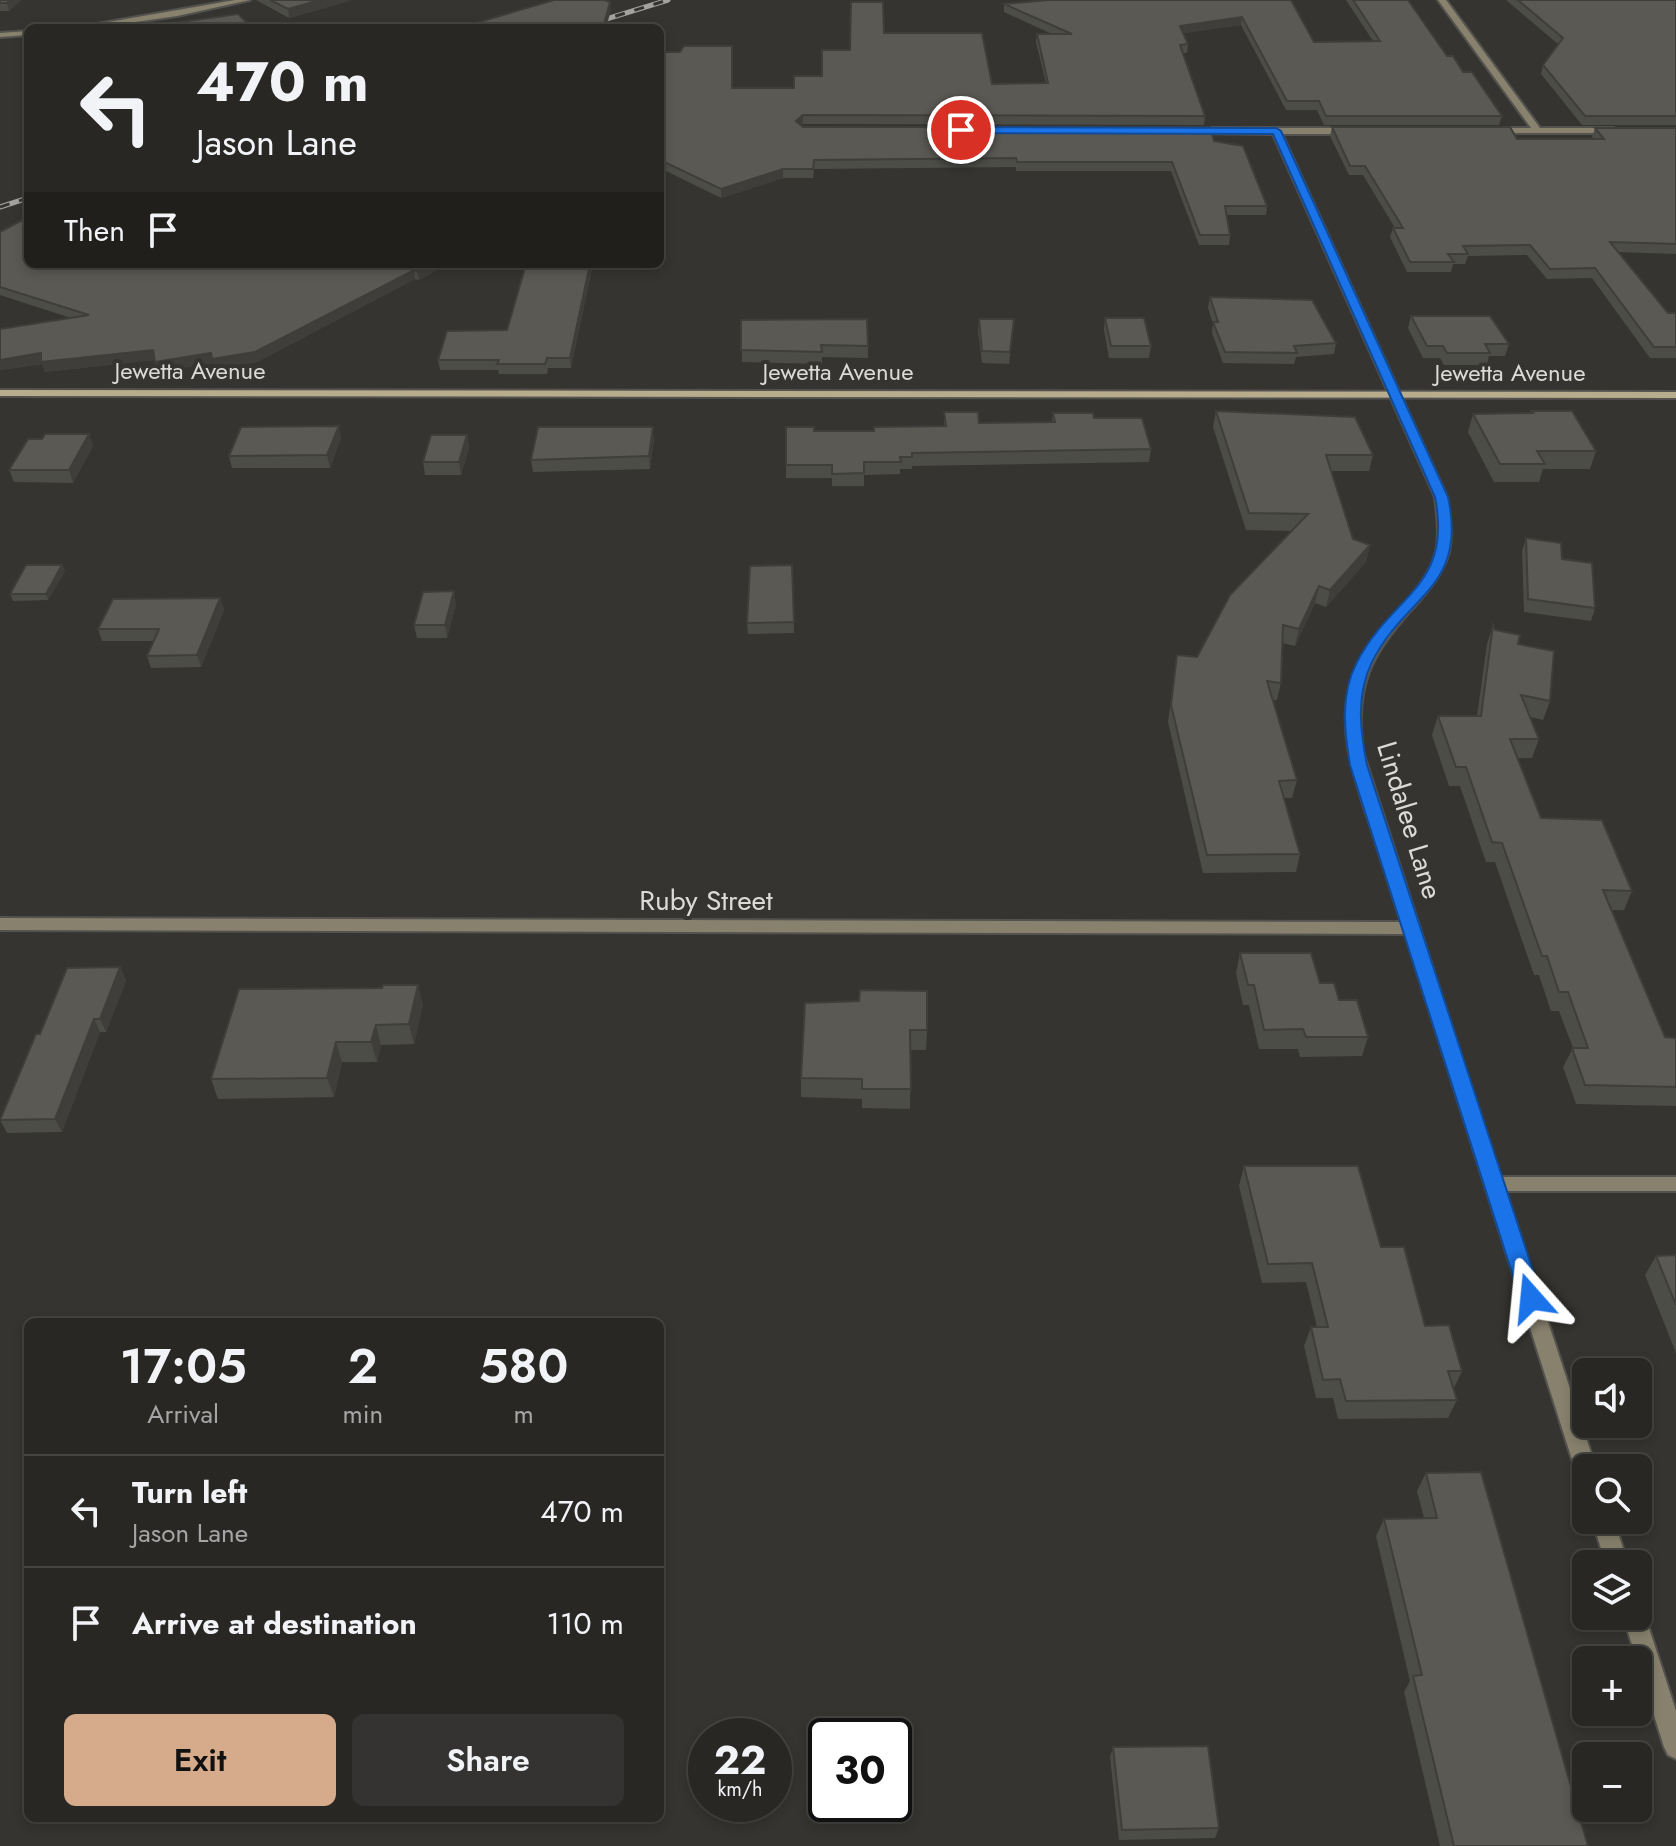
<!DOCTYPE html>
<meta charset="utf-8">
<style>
:root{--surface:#282724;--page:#343331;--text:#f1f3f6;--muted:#a5a5a6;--line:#444441;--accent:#d6ab8b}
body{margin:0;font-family:Jost,sans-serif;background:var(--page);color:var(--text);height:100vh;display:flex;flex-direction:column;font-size:30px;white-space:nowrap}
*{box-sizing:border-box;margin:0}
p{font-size:26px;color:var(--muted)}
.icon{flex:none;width:44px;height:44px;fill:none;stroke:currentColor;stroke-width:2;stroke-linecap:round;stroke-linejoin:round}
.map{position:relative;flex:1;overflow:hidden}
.details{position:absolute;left:24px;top:1318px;width:640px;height:504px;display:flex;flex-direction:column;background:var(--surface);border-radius:12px;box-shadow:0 4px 12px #0003,0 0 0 2px var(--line)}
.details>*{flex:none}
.top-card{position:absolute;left:24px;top:24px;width:640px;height:244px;border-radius:12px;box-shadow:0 4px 12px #0003,0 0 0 2px var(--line);background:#282724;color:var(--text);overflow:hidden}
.fabs{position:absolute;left:1572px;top:1358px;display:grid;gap:16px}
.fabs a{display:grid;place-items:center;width:80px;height:80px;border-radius:12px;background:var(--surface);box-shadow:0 4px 12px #0003,0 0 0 2px var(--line);font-size:40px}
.speed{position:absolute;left:688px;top:1718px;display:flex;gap:16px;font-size:40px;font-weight:700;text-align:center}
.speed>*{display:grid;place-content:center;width:104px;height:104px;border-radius:50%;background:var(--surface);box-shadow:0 4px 12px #0003,0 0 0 2px var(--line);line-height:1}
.speed small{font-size:20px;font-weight:400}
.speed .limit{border:4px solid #111;border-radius:12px;background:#fff;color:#111}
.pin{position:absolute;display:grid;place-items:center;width:68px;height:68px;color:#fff;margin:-34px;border:4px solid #fff;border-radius:50%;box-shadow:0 2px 8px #0007}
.me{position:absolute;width:88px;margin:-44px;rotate:342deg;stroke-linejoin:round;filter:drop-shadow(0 0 6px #0008)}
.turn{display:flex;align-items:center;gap:28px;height:168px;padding:0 40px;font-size:36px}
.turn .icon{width:104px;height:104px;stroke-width:2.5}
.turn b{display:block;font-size:56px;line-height:68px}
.then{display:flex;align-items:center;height:76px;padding:0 40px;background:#0003;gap:16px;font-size:30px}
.eta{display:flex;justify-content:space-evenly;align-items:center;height:136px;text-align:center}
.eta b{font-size:48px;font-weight:600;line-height:56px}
.cta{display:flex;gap:16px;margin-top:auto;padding:16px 40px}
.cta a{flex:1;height:92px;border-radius:12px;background:var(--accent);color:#111;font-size:32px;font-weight:600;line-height:92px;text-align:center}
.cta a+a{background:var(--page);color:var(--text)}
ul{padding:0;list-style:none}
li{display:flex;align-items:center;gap:24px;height:112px;padding:0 40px;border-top:2px solid var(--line)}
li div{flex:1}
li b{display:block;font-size:30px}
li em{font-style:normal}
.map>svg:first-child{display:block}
</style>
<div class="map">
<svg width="1676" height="1846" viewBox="0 0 1676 1846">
<rect width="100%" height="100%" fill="#353430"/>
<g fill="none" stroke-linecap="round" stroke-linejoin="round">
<g stroke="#53524e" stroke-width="4">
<path id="street" d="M 235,0 L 250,0 L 177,16 L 94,28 L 74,28 Z
M 1438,0 L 1446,0 L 1540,128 L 1614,128 L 1618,131 L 1617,133 L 1487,133 L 1486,131 L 1490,128 L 1531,128 Z
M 28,31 L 28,35 L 0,37 L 0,33 Z
M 1190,128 L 1350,128 L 1354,131 L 1350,134 L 1282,134 L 1447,497 C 1449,515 1453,534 1449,552 C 1443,574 1427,592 1413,608 C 1370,655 1354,687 1363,752 L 1500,1177 L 1676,1177 L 1676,1191 L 1505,1191 L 1596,1468 L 1586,1468 L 1586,1479 L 1579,1476 L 1575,1469 L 1405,934 L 0,930 L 0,918 L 1401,922 C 1391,891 1381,860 1371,828 C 1356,782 1337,734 1350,685 C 1364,629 1424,600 1436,552 C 1440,534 1437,515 1435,497 L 1273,134 L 1187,133 L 1186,131 Z
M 1592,1520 L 1614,1520 L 1628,1564 L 1606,1564 Z
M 1638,1607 L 1642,1608 L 1645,1616 L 1676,1711 L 1676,1759 L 1668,1755 L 1664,1747 L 1623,1616 L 1638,1616 Z"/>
</g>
<g stroke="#53524e" stroke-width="4">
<path id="secondary" d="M 0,390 L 1676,392 L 1676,398 L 0,396 Z"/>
</g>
<use href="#street" fill="#87816d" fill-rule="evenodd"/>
<use href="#secondary" fill="#b7ac8c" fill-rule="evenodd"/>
<g stroke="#a3a29f" stroke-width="5">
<path id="rail" d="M 577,28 L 668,0
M 0,207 L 28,198"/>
</g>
<use href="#rail" stroke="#353430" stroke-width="3" stroke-dasharray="10" stroke-linecap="butt"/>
</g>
<path fill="#4d4d48" d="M 0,0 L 21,0 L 9,11 L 0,11 Z
M 256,0 L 352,0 L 289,18 Z
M 1291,0 L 1314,42 L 1373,41 L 1346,0 L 1408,0 L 1447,56 L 1463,72 L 1502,116 L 1499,125 L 1324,125 L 1317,110 L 1286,110 L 1241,25 L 1183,33 L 1188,44 L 1187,53 L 1183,53 L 1205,116 L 1204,125 L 803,124 L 801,126 L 803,127 L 1214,141 L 1267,206 L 1266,215 L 1227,215 L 1230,235 L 1229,245 L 1199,245 L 1171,171 L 1016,171 L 1016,167 L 814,169 L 813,178 L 783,178 L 721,198 L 660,168 L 660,62 L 732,88 L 794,88 L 822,76 L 850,50 L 884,33 L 992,84 L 1046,83 L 1036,42 L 1037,34 L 1052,34 L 1004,12 L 1004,4 Z
M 1506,0 L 1676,0 L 1676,125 L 1582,125 L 1541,74 L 1543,65 L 1558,44 Z
M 1332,127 L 1517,139 L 1594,139 L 1592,137 L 1595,128 L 1676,128 L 1676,254 L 1618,252 L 1668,313 L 1676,313 L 1676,358 L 1650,358 L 1592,278 L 1547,279 L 1527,255 L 1468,256 L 1465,264 L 1453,264 L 1451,272 L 1407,272 L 1390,237 L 1393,228 L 1395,228 L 1363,175 L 1349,175 L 1330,136 Z
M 0,232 L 28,264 L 448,264 L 419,280 L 415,279 L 257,362 L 215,369 L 213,363 L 158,372 L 154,360 L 45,372 L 42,364 L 0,370 L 0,329 L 71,318 L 0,295 Z
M 526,264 L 593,264 L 571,368 L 548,368 L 547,374 L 499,374 L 498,370 L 440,370 L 438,360 L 507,330 Z
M 1210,297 L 1336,343 L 1334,354 L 1296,357 L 1294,364 L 1223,363 L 1212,333 L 1213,324 L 1208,308 Z
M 1411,316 L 1509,344 L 1505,356 L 1489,356 L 1487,365 L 1444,365 L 1440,358 L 1423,358 L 1408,328 Z
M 1105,318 L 1151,346 L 1149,358 L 1109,358 L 1104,330 Z
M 979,319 L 1013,331 L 1009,364 L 982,363 L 978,331 Z
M 741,320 L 868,346 L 868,358 L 822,357 L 822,364 L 742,362 Z
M 1216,411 L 1373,455 L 1369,471 L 1331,471 L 1353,539 L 1370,545 L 1366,562 L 1326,607 L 1315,603 L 1295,646 L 1282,643 L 1281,683 L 1277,700 L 1272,700 L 1297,780 L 1292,798 L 1284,798 L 1300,854 L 1296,872 L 1203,873 L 1168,722 L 1177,655 L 1197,657 L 1292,531 L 1246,530 L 1213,427 Z
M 1531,411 L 1596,451 L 1590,469 L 1543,469 L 1539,482 L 1494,482 L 1468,432 L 1473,414 L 1530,414 Z
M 944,412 L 979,423 L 1052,422 L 1053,413 L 1094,418 L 1151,449 L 1149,462 L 912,466 L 912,469 L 900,469 L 900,474 L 864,475 L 864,486 L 832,486 L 832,478 L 786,478 L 786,427 L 814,431 L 874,431 L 944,426 Z
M 89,434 L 93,446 L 73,483 L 14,482 L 9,470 L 42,439 Z
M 467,435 L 469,448 L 461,475 L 425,475 L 423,462 Z
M 341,438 L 330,468 L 232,468 L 229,456 Z
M 654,439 L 650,469 L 533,472 L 531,460 Z
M 1526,538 L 1562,559 L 1595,608 L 1591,621 L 1524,612 L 1522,551 Z
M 62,565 L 65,571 L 48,600 L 13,601 L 10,594 Z
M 792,565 L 794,633 L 748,634 L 747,623 Z
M 220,598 L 224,610 L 201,667 L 151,668 L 147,656 L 154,641 L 102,641 L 98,629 Z
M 456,604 L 447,638 L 417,638 L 414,625 Z
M 1493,625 L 1495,630 L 1518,644 L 1550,701 L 1543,720 L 1530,717 L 1539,739 L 1532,758 L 1518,758 L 1541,818 L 1632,891 L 1624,910 L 1612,910 L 1665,1037 L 1676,1038 L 1676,1106 L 1576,1104 L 1563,1067 L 1573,1048 L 1559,1011 L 1551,1011 L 1539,975 L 1534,975 L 1495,862 L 1486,862 L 1460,786 L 1449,786 L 1432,735 L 1438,716 L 1477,716 L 1487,644 Z
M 1240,953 L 1320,983 L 1339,1000 L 1368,1037 L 1362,1056 L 1300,1057 L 1298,1049 L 1259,1049 L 1249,1005 L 1243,1005 L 1236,973 Z
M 120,967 L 126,981 L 106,1032 L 100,1032 L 62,1132 L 7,1133 L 0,1120 L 40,1034 Z
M 805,1003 L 927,1030 L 926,1050 L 911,1050 L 910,1109 L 862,1108 L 862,1099 L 801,1097 L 801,1078 Z
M 423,1004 L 414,1044 L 381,1045 L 377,1062 L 342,1062 L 334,1097 L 218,1099 L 211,1079 Z
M 1244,1166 L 1381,1247 L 1425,1326 L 1462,1371 L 1454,1388 L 1457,1400 L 1448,1418 L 1338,1419 L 1333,1398 L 1316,1398 L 1304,1346 L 1311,1327 L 1317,1327 L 1306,1282 L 1262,1283 L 1239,1186 Z
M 1676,1255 L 1676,1353 L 1645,1275 L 1656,1256 Z
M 1426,1473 L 1588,1846 L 1440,1846 L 1404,1692 L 1410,1681 L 1376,1536 L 1384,1519 L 1424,1518 L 1417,1491 Z
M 1113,1747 L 1219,1828 L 1215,1838 L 1119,1840 L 1110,1757 Z"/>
<path fill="#3f3e3b" d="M 10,0 L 21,0 L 9,11 L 7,3 Z
M 320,0 L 352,0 L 289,18 L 288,9 Z
M 610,2 L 611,10 L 606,28 L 603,28 Z
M 1242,17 L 1241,25 L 1179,34 L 1180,26 Z
M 803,115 L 803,124 L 796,130 L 796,121 Z
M 783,169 L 783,178 L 721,198 L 721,189 Z
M 429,264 L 448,264 L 419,280 L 417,271 Z
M 590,264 L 593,264 L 571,368 L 570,358 Z
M 414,270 L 415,279 L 257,362 L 215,369 L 213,363 L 158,372 L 155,362 Z
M 153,350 L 156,360 L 45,372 L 42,364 L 0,370 L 0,360 L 41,353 Z
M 339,426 L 341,438 L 330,468 L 327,455 Z
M 653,427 L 654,439 L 650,469 L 649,456 Z
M 89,434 L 93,446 L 73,483 L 69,470 Z
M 467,435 L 469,448 L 461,475 L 459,462 Z
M 1370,545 L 1366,562 L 1326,607 L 1330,590 Z
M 62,565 L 65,571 L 48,600 L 46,594 Z
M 1319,586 L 1315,603 L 1295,646 L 1299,629 Z
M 454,591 L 456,604 L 447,638 L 445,625 Z
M 220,598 L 224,610 L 201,667 L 197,655 Z
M 120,967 L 126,981 L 106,1032 L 100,1019 Z
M 418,985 L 423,1004 L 414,1044 L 409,1024 Z
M 94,1019 L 100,1032 L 62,1132 L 55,1119 Z
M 376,1025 L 381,1045 L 377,1062 L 371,1042 Z
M 336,1042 L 342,1062 L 334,1097 L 327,1078 Z"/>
<path fill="#5a5954" stroke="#3f3e3b" stroke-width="2" d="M 0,0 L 10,0 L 7,3 L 0,3 Z
M 270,0 L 320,0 L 288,9 Z
M 554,0 L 604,0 L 610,2 L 603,28 L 459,28 Z
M 1047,0 L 1291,0 L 1314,42 L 1380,41 L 1353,0 L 1408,0 L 1447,56 L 1453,56 L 1463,72 L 1472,72 L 1502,116 L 1326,116 L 1319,101 L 1287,101 L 1242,17 L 1180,26 L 1188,44 L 1180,45 L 1205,116 L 803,115 L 796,121 L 803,127 L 1210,127 L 1214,141 L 1243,146 L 1267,206 L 1225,206 L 1230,235 L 1200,235 L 1172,162 L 1017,162 L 1016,158 L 814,160 L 813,169 L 783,169 L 721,189 L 660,160 L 660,62 L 663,62 L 665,52 L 680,52 L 684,46 L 732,46 L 732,88 L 794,88 L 794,76 L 822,76 L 822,50 L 850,50 L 851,2 L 883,2 L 884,33 L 982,33 L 992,84 L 1048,83 L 1037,34 L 1072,34 L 1004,4 Z
M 1518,0 L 1676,0 L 1676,116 L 1585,116 L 1543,65 L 1563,38 Z
M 238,14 L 252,28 L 154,28 L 152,26 Z
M 1332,127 L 1510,127 L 1517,139 L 1604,139 L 1595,128 L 1676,128 L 1676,244 L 1610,242 L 1668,313 L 1676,313 L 1676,347 L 1654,347 L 1595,268 L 1550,269 L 1530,245 L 1463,246 L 1468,254 L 1448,254 L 1454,262 L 1410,262 L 1393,228 L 1403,228 L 1365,166 L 1350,166 Z
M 28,217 L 28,264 L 429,264 L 417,271 L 414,270 L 255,352 L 212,359 L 211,353 L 155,362 L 153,350 L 41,362 L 41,353 L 0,360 L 0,329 L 89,315 L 0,287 L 0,232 Z
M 526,264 L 590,264 L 570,358 L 547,358 L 545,364 L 497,364 L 499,360 L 438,360 L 447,331 L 507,330 Z
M 1210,297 L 1312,300 L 1336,343 L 1294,346 L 1297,353 L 1225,352 L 1213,322 L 1218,322 Z
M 1411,316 L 1490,316 L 1509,344 L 1485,344 L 1490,353 L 1447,353 L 1443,346 L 1427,346 Z
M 1105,318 L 1144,318 L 1151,346 L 1111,346 Z
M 867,319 L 868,346 L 821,345 L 822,352 L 741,350 L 741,320 Z
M 979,319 L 1014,319 L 1010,352 L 982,351 Z
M 1216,411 L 1355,417 L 1373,455 L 1326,455 L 1353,539 L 1370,545 L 1330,590 L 1319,586 L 1299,629 L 1283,625 L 1281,683 L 1267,681 L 1297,780 L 1279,781 L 1300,854 L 1207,855 L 1171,705 L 1177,655 L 1197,657 L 1230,595 L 1308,514 L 1249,513 Z
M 1531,411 L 1572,411 L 1596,451 L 1537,451 L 1545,464 L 1500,464 L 1473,414 L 1533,413 Z
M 944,412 L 978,412 L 979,423 L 1055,422 L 1053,413 L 1093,413 L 1094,418 L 1142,418 L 1151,449 L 912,453 L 912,457 L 900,457 L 901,462 L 864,462 L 864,473 L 832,474 L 832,465 L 786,465 L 786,427 L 814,427 L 814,431 L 874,431 L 874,427 L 946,426 Z
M 339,426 L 327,455 L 229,456 L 241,427 Z
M 538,427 L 653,427 L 649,456 L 531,460 Z
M 45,434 L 89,434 L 69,470 L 9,470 L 28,439 L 42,439 Z
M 431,435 L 467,435 L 459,462 L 423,462 Z
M 1526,538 L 1561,543 L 1562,559 L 1592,563 L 1595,608 L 1528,599 Z
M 26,565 L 62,565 L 46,594 L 10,594 Z
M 792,565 L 794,622 L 747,623 L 750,566 Z
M 454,591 L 445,625 L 414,625 L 423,592 Z
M 220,598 L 197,655 L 147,656 L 159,629 L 98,629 L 113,599 Z
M 1493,625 L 1495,630 L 1520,635 L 1518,644 L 1554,651 L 1550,701 L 1521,695 L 1539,739 L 1510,739 L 1541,818 L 1602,820 L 1632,891 L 1603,890 L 1665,1037 L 1676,1038 L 1676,1087 L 1585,1085 L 1572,1048 L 1588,1048 L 1568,992 L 1559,992 L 1547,956 L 1542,956 L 1502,843 L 1492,842 L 1466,767 L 1456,767 L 1438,716 L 1481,716 Z
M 1240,953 L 1311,953 L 1320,983 L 1334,983 L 1339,1000 L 1357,1000 L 1368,1037 L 1306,1037 L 1303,1029 L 1264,1030 L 1254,985 L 1248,985 Z
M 120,967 L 100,1019 L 94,1019 L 55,1119 L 0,1120 L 36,1034 L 40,1034 L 67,968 Z
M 383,985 L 418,985 L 409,1024 L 376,1025 L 371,1042 L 336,1042 L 327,1078 L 211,1079 L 239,989 L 382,988 Z
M 860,990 L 927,991 L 927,1030 L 910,1030 L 911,1089 L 862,1089 L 862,1079 L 801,1078 L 805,1003 L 859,1001 Z
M 1244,1166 L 1358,1166 L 1381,1247 L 1404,1247 L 1425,1326 L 1449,1325 L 1462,1371 L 1448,1371 L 1457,1400 L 1346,1401 L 1340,1379 L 1323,1380 L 1311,1327 L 1328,1327 L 1312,1263 L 1268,1264 Z
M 1676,1255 L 1676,1305 L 1656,1256 Z
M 1481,1472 L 1588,1846 L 1454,1846 L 1413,1676 L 1422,1675 L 1384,1519 L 1437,1518 L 1426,1473 Z
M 1208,1746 L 1219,1828 L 1122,1830 L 1113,1747 Z"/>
<path fill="#1a73e8" stroke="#114b97" stroke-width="2" d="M 961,127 L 1276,128 L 1281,131 L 1448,497 C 1468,589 1405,595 1372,662 C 1356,695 1360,730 1367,765 L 1542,1298 L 1539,1304 L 1531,1307 L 1523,1304 L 1520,1298 L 1350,765 C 1344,730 1340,694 1357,662 C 1391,595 1453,588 1435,497 L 1273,134 L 957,133 Z"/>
<g text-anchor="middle" stroke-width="8" stroke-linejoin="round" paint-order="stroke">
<g font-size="24" fill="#dbdad7" stroke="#353430">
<text x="190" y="379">Jewetta Avenue</text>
<text x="838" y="380">Jewetta Avenue</text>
<text x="1510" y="381">Jewetta Avenue</text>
</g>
<g font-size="28" fill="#dbdad7" stroke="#353430">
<text transform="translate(1410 820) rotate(73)" y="10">Lindalee Lane</text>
<text x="706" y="910">Ruby Street</text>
</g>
</g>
</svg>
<div class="fabs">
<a><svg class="icon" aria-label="sound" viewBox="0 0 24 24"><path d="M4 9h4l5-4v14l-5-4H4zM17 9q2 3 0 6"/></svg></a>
<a><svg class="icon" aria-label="search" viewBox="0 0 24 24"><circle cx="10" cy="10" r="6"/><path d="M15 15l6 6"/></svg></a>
<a><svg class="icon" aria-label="layers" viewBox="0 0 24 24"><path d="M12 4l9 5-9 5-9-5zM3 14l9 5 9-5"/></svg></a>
<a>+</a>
<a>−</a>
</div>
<div class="speed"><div>22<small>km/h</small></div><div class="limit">30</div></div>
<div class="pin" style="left:961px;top:130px;background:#d93025"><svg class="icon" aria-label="arrive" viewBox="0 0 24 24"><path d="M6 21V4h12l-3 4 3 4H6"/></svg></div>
<svg class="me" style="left:1531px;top:1298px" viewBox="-20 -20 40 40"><path d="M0-17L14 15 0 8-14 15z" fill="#1a73e8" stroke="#fff" stroke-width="4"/></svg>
<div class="top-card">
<div class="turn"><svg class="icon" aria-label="left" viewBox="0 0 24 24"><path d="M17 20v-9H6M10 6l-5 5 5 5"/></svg><div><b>470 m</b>Jason Lane</div></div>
<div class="then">Then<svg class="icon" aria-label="arrive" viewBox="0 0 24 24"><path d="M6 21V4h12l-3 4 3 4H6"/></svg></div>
</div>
<section class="details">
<div class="eta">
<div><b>17:05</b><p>Arrival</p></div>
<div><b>2</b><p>min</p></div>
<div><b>580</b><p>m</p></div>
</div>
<ul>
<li><svg class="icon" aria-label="left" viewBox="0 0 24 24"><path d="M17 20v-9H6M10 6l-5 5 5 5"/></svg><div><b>Turn left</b><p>Jason Lane</p></div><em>470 m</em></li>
<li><svg class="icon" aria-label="arrive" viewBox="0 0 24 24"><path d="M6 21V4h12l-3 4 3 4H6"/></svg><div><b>Arrive at destination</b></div><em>110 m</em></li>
</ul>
<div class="cta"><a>Exit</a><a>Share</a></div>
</section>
</div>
